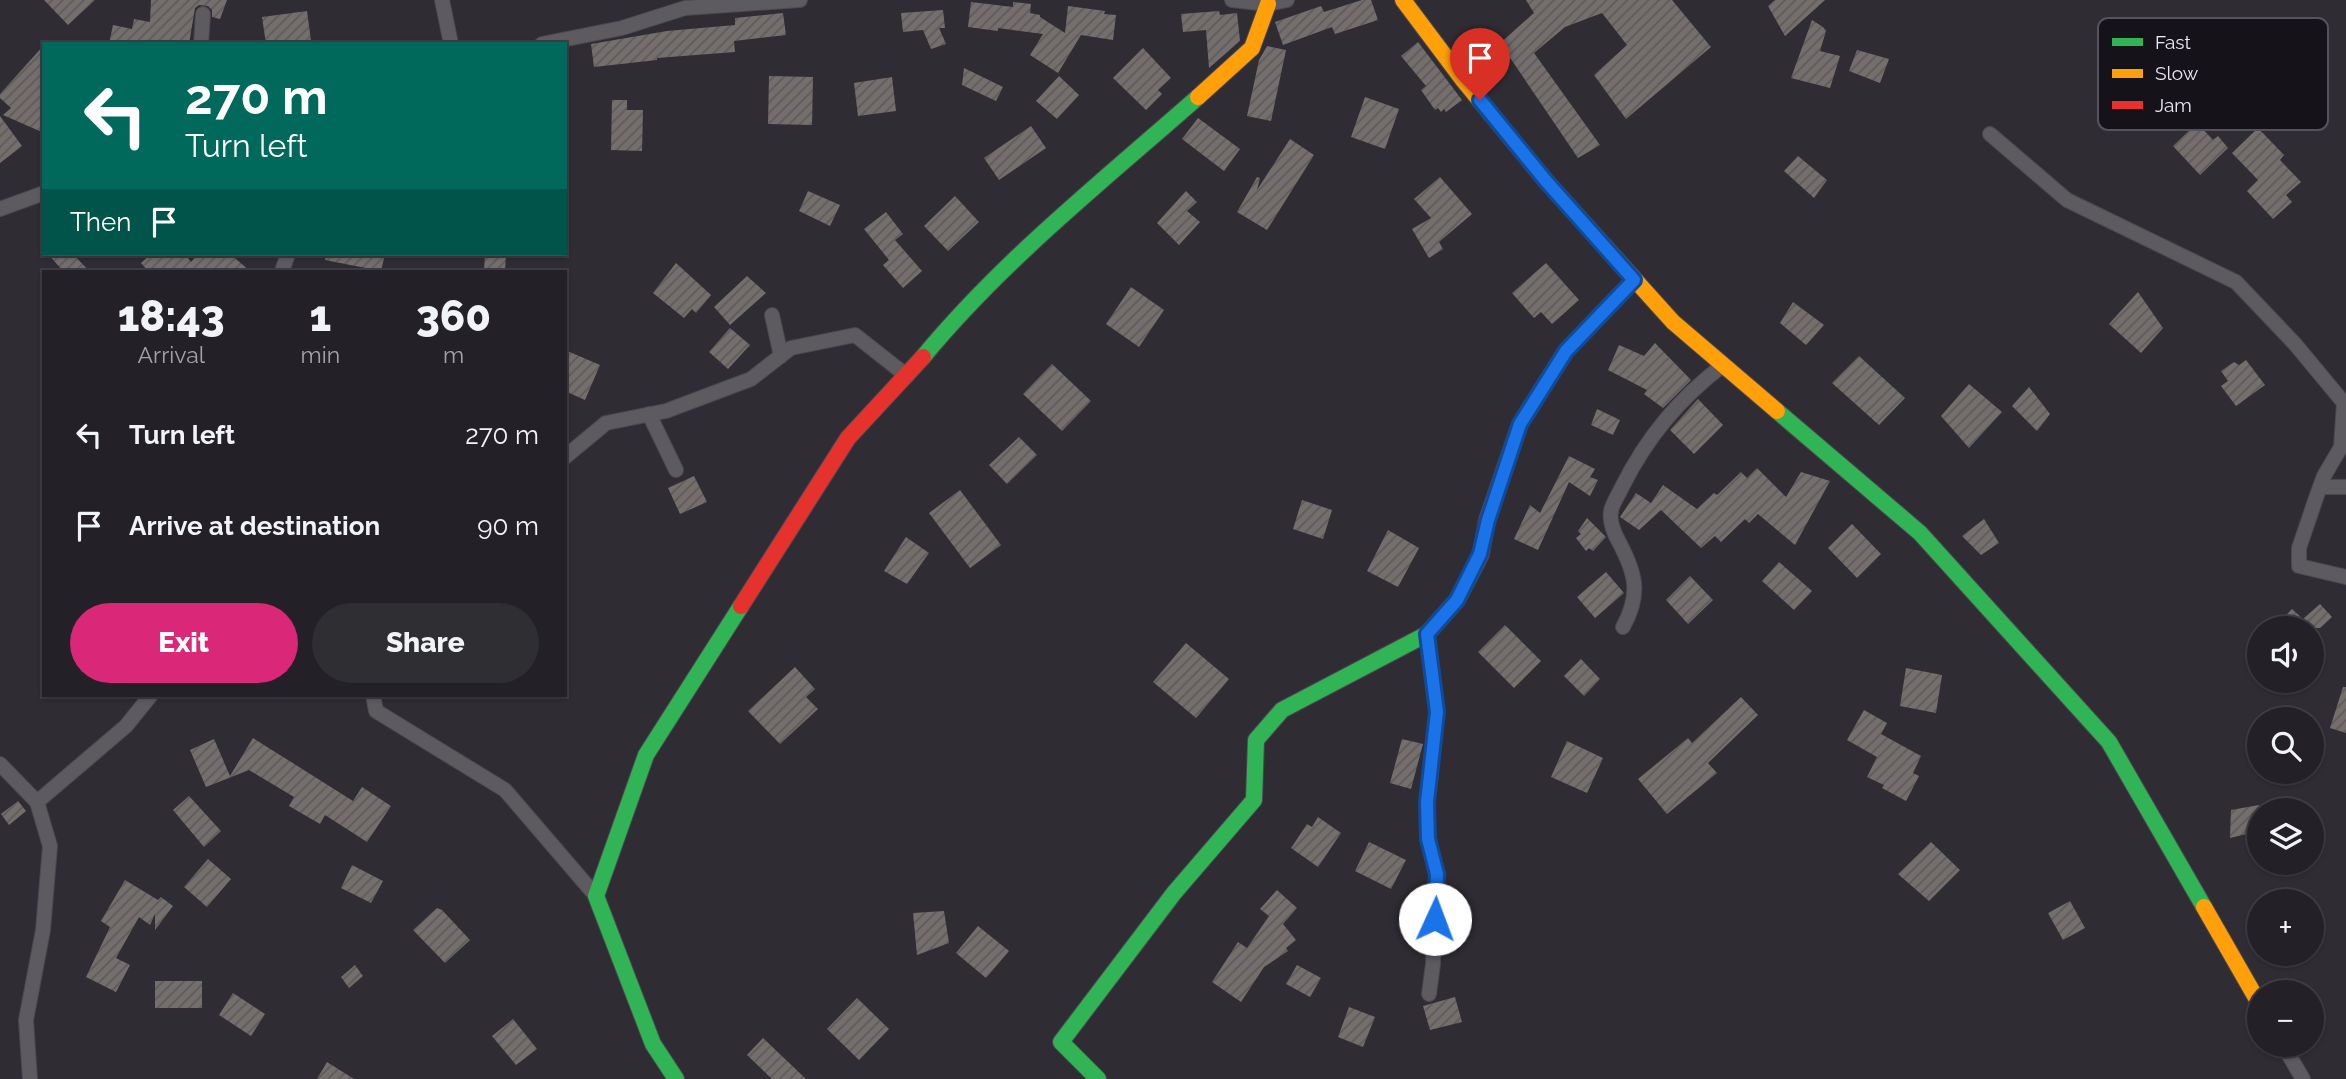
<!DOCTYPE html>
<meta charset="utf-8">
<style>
:root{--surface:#232127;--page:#2f2e33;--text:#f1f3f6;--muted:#a3a3a7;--line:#403e44;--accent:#db2777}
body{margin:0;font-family:Raleway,sans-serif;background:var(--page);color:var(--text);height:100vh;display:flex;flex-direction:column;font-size:26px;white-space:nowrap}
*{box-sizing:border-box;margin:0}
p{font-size:23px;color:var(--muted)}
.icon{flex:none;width:38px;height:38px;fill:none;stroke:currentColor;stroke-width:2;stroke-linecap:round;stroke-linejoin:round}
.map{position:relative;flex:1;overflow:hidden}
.sheet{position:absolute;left:42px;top:270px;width:525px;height:427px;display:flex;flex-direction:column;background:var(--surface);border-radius:0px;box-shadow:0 2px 5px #0004,0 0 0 2px var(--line)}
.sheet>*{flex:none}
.guide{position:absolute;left:42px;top:42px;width:525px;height:214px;border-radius:0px;box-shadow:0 2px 5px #0004,0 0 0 2px var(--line);background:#00695c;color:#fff;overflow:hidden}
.controls{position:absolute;left:2247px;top:616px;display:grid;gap:14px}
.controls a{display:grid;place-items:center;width:77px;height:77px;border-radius:50%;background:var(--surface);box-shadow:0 2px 5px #0004,0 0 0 2px var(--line);font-size:35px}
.pin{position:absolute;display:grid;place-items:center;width:60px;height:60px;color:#fff;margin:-72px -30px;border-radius:50% 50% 50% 0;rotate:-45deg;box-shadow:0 0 7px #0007}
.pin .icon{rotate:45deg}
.me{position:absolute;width:77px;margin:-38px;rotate:2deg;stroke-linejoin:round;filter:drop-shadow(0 0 5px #0008)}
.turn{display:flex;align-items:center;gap:24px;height:147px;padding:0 28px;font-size:32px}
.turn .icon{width:91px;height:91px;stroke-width:2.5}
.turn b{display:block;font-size:49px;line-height:60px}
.then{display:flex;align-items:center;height:66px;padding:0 28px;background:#0003;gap:14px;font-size:26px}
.eta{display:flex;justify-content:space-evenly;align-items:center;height:119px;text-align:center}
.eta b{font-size:42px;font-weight:800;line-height:49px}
.button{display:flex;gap:14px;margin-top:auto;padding:14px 28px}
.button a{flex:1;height:80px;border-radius:42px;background:var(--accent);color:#fff;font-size:28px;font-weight:800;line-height:80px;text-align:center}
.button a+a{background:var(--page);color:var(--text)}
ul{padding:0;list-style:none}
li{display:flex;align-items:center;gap:21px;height:91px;padding:0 28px}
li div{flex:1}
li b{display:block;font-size:26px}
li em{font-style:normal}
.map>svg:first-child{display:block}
</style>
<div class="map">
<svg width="2346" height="1079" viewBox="0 0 2346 1079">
<defs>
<pattern id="building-hatch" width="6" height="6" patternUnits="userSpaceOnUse" patternTransform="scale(1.75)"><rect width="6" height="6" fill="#746f6d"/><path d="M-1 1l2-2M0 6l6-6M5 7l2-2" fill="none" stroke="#5e5a5b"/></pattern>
</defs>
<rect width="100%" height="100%" fill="#2f2c34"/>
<path fill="url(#building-hatch)" d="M 44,0 L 95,0 L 68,25 Z
M 151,0 L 227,0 L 220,19 L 212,17 L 212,10 L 208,6 L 199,5 L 195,8 L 189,44 L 109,44 L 113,25 L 132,29 L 134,19 L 150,22 Z
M 1362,0 L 1371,0 L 1378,20 L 1335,34 L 1332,27 L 1283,45 L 1275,22 L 1321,6 L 1324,12 Z
M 1526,0 L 1672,0 L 1711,47 L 1626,119 L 1594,75 L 1627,45 L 1602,13 L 1565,27 L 1534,53 L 1600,145 L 1578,158 L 1500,43 L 1534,13 Z
M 1775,0 L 1825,0 L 1785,36 L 1768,6 Z
M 971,2 L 1013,7 L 1013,2 L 1031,4 L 1030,13 L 1040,15 L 1040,17 L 1065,33 L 1068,6 L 1105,11 L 1104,14 L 1116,15 L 1113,40 L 1081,35 L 1058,73 L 1030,55 L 1043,34 L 998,28 L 998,31 L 968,27 Z
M 943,10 L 945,28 L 939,28 L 946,44 L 931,49 L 923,30 L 903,32 L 901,13 Z
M 307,11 L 311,41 L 266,44 L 262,17 Z
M 1219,11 L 1220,15 L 1237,13 L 1240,41 L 1209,68 L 1206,30 L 1183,32 L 1181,14 Z
M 783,13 L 786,35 L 734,41 L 735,52 L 657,58 L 657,60 L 594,67 L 591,44 L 667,31 L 735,25 L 735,18 Z
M 1812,20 L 1823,27 L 1826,31 L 1820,51 L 1840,56 L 1830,88 L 1791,78 Z
M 1418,42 L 1462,100 L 1446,112 L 1444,109 L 1441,112 L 1438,108 L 1435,110 L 1421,90 L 1426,86 L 1401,56 Z
M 44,45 L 44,133 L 3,115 L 11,108 L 0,98 L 0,94 Z
M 1267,46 L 1286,50 L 1271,121 L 1247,116 L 1259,60 Z
M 1143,48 L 1171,78 L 1158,90 L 1162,94 L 1146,110 L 1113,78 Z
M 1857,50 L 1889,59 L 1880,83 L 1849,71 Z
M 964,68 L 1003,87 L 996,101 L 962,85 Z
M 769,76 L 813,77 L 812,125 L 768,124 Z
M 1059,76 L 1079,95 L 1057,119 L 1036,101 Z
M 892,77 L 896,111 L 858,116 L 854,83 Z
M 1365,97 L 1399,109 L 1385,149 L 1351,137 Z
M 612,100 L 627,100 L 627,110 L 643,110 L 642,151 L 611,150 Z
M 0,116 L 22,146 L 0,163 Z
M 1198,118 L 1240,149 L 1224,171 L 1182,139 Z
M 2197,123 L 2213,140 L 2218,136 L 2228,148 L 2200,175 L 2173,146 Z
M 1031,126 L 1046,148 L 999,180 L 984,158 Z
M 2258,128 L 2284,155 L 2280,160 L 2301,182 L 2286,195 L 2292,202 L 2273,219 L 2247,191 L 2258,180 L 2232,153 Z
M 1290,139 L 1314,155 L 1267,230 L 1237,212 L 1257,177 L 1260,178 L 1257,190 Z
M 1798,156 L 1827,180 L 1814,198 L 1784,171 Z
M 1440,177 L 1472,214 L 1439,242 L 1443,249 L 1429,258 L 1412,229 L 1431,218 L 1414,199 Z
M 808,191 L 840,205 L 830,226 L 799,211 Z
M 1186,191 L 1197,202 L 1187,211 L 1200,222 L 1179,245 L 1157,223 Z
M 955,196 L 979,222 L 948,251 L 924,226 Z
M 886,212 L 903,234 L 895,240 L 922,271 L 903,288 L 883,265 L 889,260 L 864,229 Z
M 48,254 L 73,254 L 89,271 L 63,271 Z
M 151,254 L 185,254 L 191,262 L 198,254 L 230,254 L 250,271 L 148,271 L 141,263 Z
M 326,254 L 385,254 L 381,271 L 325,260 Z
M 485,254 L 506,254 L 505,271 L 484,271 Z
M 676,263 L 711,295 L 696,313 L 692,309 L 684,318 L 653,293 Z
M 1546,263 L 1579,300 L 1552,324 L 1541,312 L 1534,318 L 1512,293 Z
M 747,276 L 766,293 L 730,325 L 714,307 Z
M 1131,287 L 1164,310 L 1139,347 L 1106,324 Z
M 2138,292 L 2163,328 L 2141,353 L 2109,324 Z
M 1793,302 L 1824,325 L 1806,345 L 1780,323 Z
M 730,328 L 750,345 L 728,369 L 709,352 Z
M 1655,343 L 1691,380 L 1663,408 L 1644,394 L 1647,390 L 1608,370 L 1619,345 L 1644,356 Z
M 565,350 L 600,365 L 585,400 L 565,391 Z
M 1859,356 L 1905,398 L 1879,425 L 1832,383 Z
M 2246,360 L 2265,385 L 2236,406 L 2221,386 L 2228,381 L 2221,371 L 2234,362 L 2239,365 Z
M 1052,364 L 1091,401 L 1062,431 L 1023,394 Z
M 1969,384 L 2002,412 L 1969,448 L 1941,416 Z
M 2029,387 L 2050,414 L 2037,431 L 2012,406 Z
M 1698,399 L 1723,425 L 1694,454 L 1670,430 Z
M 1597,409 L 1620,420 L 1613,435 L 1591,425 Z
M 1019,437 L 1037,455 L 1007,484 L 989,465 Z
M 1569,456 L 1595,469 L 1590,477 L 1598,480 L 1590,496 L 1569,482 L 1538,550 L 1514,539 L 1530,505 L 1540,513 Z
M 1757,468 L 1786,497 L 1801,472 L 1830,481 L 1795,545 L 1758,514 L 1749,523 L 1745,519 L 1721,542 L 1715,536 L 1701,548 L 1661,510 L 1639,530 L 1620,517 L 1636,493 L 1651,503 L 1663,485 L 1697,509 L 1714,493 L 1717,495 L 1741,472 L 1747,478 Z
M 694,476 L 707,502 L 680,514 L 668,488 Z
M 960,490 L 1001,545 L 970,568 L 929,513 Z
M 1302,500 L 1332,510 L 1323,539 L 1293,529 Z
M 1587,518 L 1606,537 L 1593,551 L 1589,548 L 1586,551 L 1576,538 L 1581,534 L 1578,531 Z
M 1984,519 L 1999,543 L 1981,555 L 1962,536 Z
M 1852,524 L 1881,554 L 1857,578 L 1828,548 Z
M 1388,530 L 1419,548 L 1398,587 L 1367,571 Z
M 906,537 L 929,553 L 907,584 L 884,571 Z
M 1779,562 L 1812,591 L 1794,610 L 1762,581 Z
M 1606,572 L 1624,593 L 1595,618 L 1577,597 Z
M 1690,576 L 1713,600 L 1688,624 L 1666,600 Z
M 2320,604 L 2332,617 L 2320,628 L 2274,628 L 2292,609 L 2303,619 Z
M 1505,625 L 1541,661 L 1514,688 L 1478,652 Z
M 1186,643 L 1229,679 L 1196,718 L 1153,682 Z
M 1581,659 L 1600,679 L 1584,696 L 1564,676 Z
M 795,667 L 815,689 L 806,697 L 818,709 L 780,744 L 748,711 Z
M 1906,668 L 1942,675 L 1936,713 L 1900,706 Z
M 2343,687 L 2346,687 L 2346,733 L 2330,728 Z
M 1741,697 L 1758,715 L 1708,763 L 1717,773 L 1667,814 L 1638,779 L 1688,738 L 1692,743 Z
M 1864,710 L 1887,723 L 1881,734 L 1921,756 L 1913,773 L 1919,776 L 1906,801 L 1882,788 L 1884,785 L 1867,777 L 1877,757 L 1847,740 Z
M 253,738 L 353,801 L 362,787 L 391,806 L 367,842 L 325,815 L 320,824 L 289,806 L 294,797 L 249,770 L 206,787 L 190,750 L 214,739 L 230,776 Z
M 1402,739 L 1423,744 L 1411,789 L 1390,783 Z
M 1567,741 L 1603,758 L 1587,793 L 1551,777 Z
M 189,796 L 221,831 L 204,847 L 173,810 Z
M 18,801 L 26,811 L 9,825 L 1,814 Z
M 2259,805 L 2259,831 L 2230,838 L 2231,810 Z
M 1318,817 L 1341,833 L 1318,867 L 1291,848 L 1307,824 L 1312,827 Z
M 1369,842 L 1406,860 L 1391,889 L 1355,871 Z
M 1931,842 L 1960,870 L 1929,901 L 1898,874 Z
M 208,859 L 231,879 L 207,907 L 184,887 Z
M 352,865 L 383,881 L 371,903 L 341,888 Z
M 125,880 L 158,900 L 161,897 L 173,906 L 155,930 L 155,914 L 150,925 L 139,917 L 116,958 L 130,965 L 116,992 L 86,977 L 110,927 L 101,921 Z
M 1277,890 L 1297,908 L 1283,924 L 1296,940 L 1286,948 L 1288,951 L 1264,967 L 1241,1002 L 1212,982 L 1238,942 L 1247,948 L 1269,916 L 1260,909 Z
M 2070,901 L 2085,928 L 2063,940 L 2048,913 Z
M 437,908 L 442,910 L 470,940 L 445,963 L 413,930 Z
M 944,911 L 949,943 L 917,955 L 913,913 Z
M 978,926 L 1009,951 L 986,978 L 956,953 Z
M 355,965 L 363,976 L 349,988 L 341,977 Z
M 1297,965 L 1321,978 L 1310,997 L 1286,984 Z
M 155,981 L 202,981 L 202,1008 L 155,1008 Z
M 233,993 L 265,1014 L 251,1036 L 219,1015 Z
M 1455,997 L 1462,1022 L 1430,1030 L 1423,1006 Z
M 857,998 L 889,1029 L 859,1060 L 827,1029 Z
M 1349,1007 L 1375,1017 L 1363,1047 L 1338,1037 Z
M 513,1019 L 537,1049 L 516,1065 L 492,1036 Z
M 763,1038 L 806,1079 L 772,1079 L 747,1055 Z
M 327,1062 L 354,1079 L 317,1079 Z"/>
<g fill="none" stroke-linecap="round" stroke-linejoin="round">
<g stroke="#4b484f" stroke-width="16">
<path id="street" d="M 442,0 L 451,44
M 1232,0 L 1268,4 L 1287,0
M 201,44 L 203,14
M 542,44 L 622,28 L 685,8 L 800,0
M 1990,134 L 2067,200 L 2236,282 L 2295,344 L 2344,403 L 2341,447 L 2324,476 L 2316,498 L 2299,548 L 2299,566 L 2346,577
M 0,209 L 44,193
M 282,271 L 288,254
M 772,315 L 781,356
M 649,414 L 676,470
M 565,457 L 606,423 L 666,411 L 751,379 L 791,348 L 855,335 L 907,376
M 2320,487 L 2346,487
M 1623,627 C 1641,594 1636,574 1619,542 C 1614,533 1609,522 1611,511 C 1612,504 1619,494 1622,487 C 1647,437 1679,399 1723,365
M 1427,634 L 1437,712 L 1427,801 L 1428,839 L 1436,874 L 1433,964 L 1429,994
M 373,695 L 376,711 L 505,790 L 596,896
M 0,764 L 37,802 L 50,846 L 43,930 L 26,1020 L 30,1079
M 37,802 L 126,726 L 151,695
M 2283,1045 L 2303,1079"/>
</g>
<g stroke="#4b484f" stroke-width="18">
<path id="fast" d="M 923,357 C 1003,260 1104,180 1198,97
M 1777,411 L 1920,533 L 2109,742 L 2204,907
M 676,1079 L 653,1044 L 596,896 L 646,755 L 741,606
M 1098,1079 L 1061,1042 L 1174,893 L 1254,800 L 1256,740 L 1282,710 L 1427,634 L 1457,600 L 1477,562"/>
</g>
<g stroke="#4b484f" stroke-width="18">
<path id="slow" d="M 1403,0 L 1463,80 L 1546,181 L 1673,322 L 1777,411
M 1198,97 L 1252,48 L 1268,4
M 2204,907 L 2259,1003"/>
</g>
<g stroke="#4b484f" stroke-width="18">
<path id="jam" d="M 1477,562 L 1481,554 L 1487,520 L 1520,424 L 1566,351 L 1634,280
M 741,606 L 848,438 L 923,357"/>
</g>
<use href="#street" stroke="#5d5b60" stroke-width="14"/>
<use href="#fast" stroke="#30b455" stroke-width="16"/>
<use href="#slow" stroke="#ff9f0a" stroke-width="16"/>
<use href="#jam" stroke="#e5322d" stroke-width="16"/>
</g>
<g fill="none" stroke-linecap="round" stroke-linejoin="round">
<g stroke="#114b97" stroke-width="18">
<path id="route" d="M 1435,919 L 1437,874 L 1428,839 L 1427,802 L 1437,712 L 1427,634 L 1457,600 L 1480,554 L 1488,520 L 1520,424 L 1566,351 L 1634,280 L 1546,181 L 1480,100"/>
</g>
<use href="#route" stroke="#1a73e8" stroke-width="12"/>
</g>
<rect x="2098" y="18" width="230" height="112" rx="10" fill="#151219" stroke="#56525b" stroke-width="2"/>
<rect x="2112" y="38" width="31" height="8" fill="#30b455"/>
<rect x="2112" y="69" width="31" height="9" fill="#ff9f0a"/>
<rect x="2112" y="101" width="31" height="8" fill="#e5322d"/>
<g font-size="19" fill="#ede9f4">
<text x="2155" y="49">Fast</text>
<text x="2155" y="80">Slow</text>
<text x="2155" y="112">Jam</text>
</g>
</svg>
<div class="controls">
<a><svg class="icon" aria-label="sound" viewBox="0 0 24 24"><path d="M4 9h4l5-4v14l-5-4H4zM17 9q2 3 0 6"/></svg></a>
<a><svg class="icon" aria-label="search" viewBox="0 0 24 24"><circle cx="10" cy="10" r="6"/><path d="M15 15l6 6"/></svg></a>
<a><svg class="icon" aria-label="layers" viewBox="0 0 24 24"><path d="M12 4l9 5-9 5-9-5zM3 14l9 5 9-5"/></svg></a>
<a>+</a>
<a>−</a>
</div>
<div class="pin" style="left:1480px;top:100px;background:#d93025"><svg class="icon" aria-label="arrive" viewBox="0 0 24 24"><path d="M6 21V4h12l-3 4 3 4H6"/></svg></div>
<svg class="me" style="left:1435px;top:919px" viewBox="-20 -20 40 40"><circle r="19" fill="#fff"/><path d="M0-13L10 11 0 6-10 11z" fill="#1a73e8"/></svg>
<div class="guide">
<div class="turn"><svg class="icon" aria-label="left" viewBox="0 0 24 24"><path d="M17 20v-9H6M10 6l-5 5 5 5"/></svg><div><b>270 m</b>Turn left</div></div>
<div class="then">Then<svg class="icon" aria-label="arrive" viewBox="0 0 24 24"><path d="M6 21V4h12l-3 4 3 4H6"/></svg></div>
</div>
<section class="sheet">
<div class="eta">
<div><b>18:43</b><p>Arrival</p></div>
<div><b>1</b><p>min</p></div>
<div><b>360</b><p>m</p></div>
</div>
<ul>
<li><svg class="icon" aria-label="left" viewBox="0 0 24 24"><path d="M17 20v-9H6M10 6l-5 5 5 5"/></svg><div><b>Turn left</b></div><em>270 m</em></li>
<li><svg class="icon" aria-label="arrive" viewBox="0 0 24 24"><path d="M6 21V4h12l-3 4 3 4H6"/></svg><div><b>Arrive at destination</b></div><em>90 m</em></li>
</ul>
<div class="button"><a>Exit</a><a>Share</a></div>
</section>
</div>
